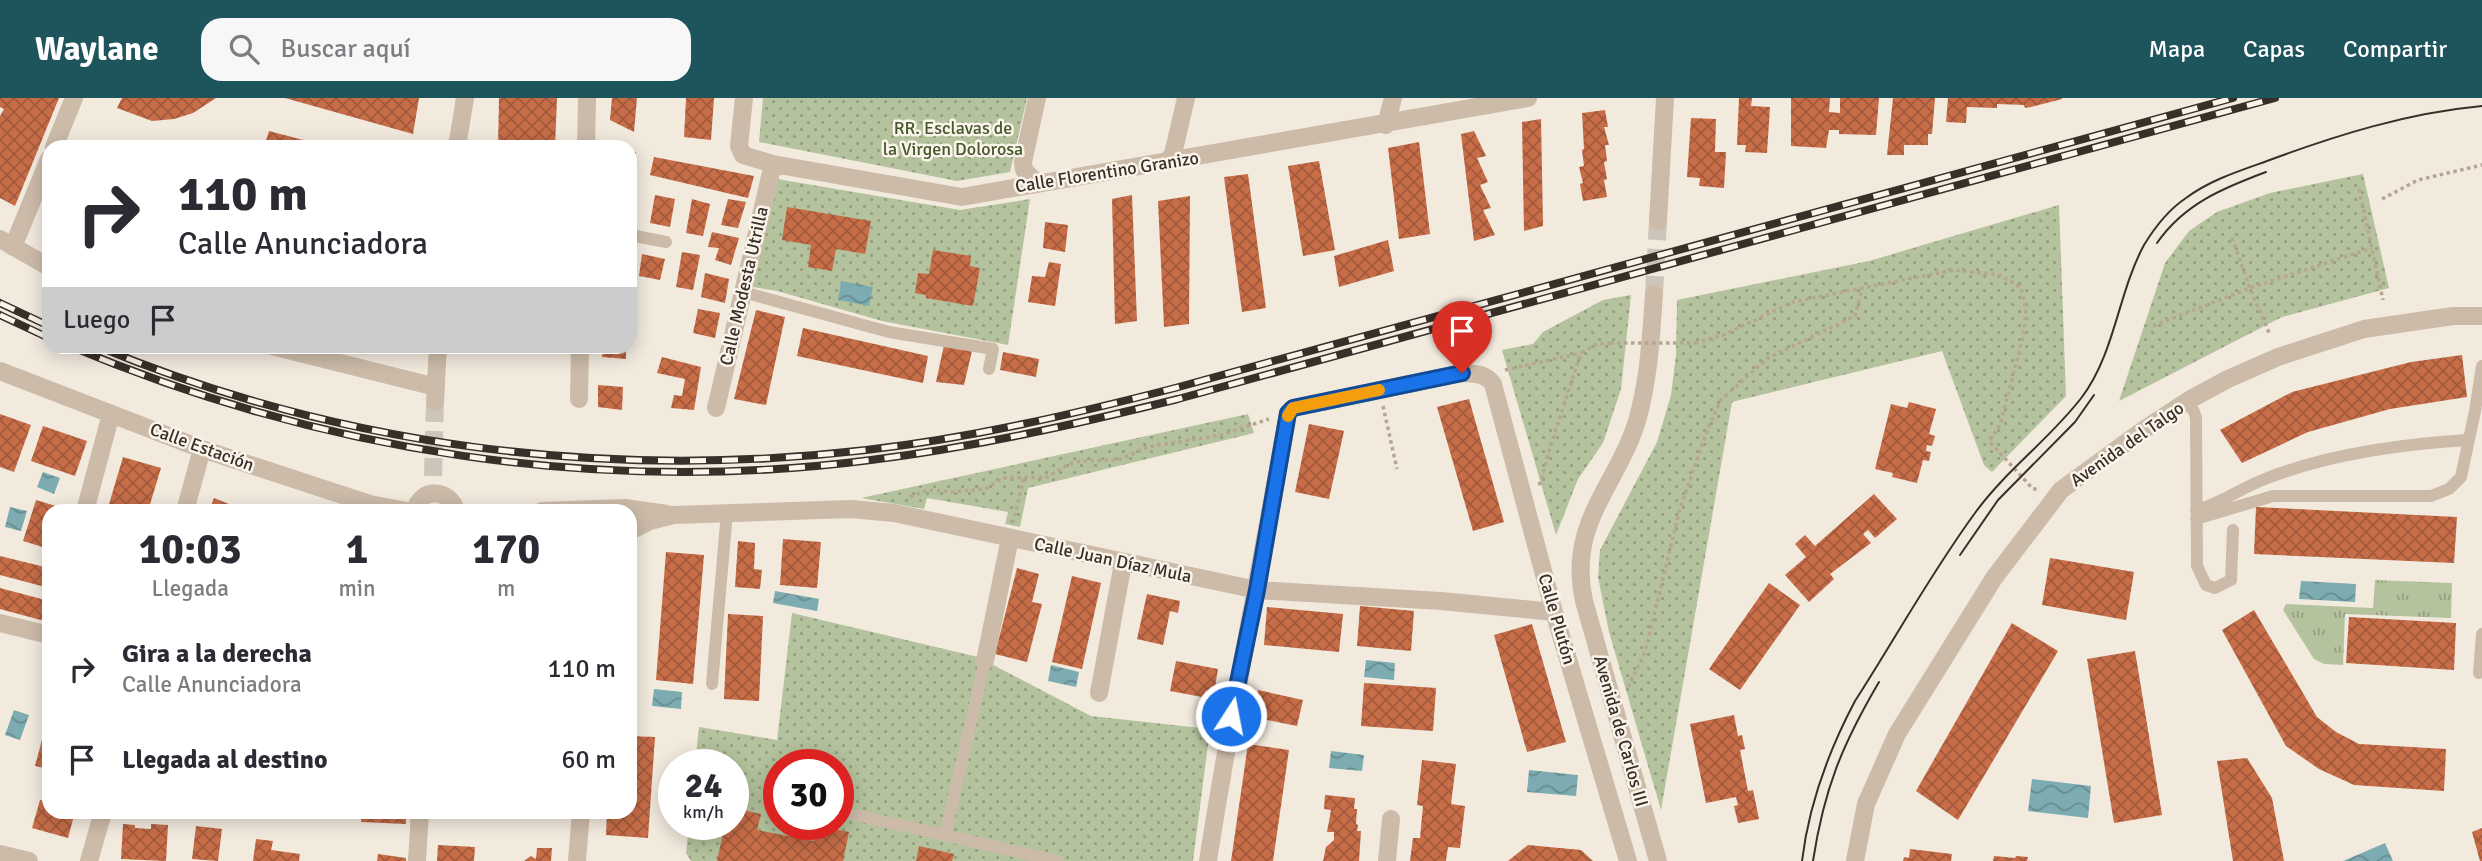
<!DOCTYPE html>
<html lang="es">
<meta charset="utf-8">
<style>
:root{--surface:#fff;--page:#f7f7f7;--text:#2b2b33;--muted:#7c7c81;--accent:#1e545b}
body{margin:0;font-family:Signika,sans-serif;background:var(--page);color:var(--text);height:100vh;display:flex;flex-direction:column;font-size:26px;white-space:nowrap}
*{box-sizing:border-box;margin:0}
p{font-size:23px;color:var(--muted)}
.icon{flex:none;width:38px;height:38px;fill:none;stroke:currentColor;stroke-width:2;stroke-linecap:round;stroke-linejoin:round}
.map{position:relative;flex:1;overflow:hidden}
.details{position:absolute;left:42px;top:406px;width:595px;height:315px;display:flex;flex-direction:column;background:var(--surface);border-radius:21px;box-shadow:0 4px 18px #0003}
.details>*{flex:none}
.banner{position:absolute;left:42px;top:42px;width:595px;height:214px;border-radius:21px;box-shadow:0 4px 18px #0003;background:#fff;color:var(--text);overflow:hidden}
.speed{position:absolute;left:658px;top:651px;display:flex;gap:14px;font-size:35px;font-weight:700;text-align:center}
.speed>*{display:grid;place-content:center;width:91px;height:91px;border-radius:50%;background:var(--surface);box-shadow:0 4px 18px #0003;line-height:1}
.speed small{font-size:18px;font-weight:400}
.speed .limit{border:10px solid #d22;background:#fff;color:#111}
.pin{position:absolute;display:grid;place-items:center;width:60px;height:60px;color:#fff;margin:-72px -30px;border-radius:50% 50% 50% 0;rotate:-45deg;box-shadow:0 0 7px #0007}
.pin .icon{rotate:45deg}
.me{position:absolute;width:77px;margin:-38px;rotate:11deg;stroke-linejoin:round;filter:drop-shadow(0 0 5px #0008)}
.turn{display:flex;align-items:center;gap:24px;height:147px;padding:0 21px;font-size:32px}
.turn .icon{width:91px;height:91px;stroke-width:2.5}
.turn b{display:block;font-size:49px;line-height:60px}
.then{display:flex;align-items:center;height:66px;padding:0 21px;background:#0003;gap:14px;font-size:26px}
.eta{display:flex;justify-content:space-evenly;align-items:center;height:119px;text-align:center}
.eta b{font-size:42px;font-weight:800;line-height:49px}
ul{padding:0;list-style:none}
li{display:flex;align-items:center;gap:21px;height:91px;padding:0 21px}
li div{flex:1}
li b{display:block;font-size:26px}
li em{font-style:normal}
header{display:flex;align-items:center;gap:42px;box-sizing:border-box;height:98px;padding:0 35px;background:var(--accent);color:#fff}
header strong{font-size:33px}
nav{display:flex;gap:38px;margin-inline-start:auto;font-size:24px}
.search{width:490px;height:63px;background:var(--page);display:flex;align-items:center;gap:18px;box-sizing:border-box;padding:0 24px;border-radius:21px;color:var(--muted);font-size:26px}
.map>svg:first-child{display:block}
</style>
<header>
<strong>Waylane</strong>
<div class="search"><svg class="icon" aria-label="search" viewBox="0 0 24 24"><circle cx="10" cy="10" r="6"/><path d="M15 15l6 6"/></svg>Buscar aquí</div>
<nav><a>Mapa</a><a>Capas</a><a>Compartir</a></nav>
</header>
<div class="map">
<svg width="2482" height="763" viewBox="0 0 2482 763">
<defs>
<pattern id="grass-tufts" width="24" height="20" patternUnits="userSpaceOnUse" patternTransform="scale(1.75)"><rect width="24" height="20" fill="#b4c39d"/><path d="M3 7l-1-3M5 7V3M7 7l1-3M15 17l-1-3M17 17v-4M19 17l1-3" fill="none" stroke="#939f80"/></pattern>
<pattern id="park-dots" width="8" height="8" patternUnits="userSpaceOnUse" patternTransform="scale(1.75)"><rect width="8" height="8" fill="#b4c39d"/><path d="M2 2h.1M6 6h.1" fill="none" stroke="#939f80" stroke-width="1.8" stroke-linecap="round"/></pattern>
<pattern id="water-waves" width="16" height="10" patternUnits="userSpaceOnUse" patternTransform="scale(1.75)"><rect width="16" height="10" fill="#7cacb1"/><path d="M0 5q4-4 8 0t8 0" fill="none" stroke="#678c90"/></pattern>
<pattern id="building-cross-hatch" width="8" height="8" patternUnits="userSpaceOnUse" patternTransform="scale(1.75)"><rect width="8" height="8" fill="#c76d48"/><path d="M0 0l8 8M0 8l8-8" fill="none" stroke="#a35a3c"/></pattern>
</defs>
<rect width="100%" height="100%" fill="#f3eade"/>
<path fill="url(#grass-tufts)" d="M 2375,482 L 2452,485 L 2451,520 L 2345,516 L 2343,567 L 2324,566 L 2314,561 L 2283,512 L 2286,506 L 2373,510 Z"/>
<path fill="url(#park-dots)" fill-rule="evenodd" d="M 763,0 L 1027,0 L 1010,74 L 957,83 L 759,44 Z
M 2363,76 L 2389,190 L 2282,219 L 2119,303 L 2165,165 L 2189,133 L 2217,114 L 2270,95 Z
M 777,81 L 960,112 L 1030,101 L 1008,247 L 882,223 L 777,193 L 753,189 Z
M 2059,107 L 2066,298 L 1992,374 L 1984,367 L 1942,253 L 1732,304 L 1661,712 L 1609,534 L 1598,479 L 1600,452 L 1657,344 L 1671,297 L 1676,257 L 1677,202 L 1869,163 Z
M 1631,197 L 1621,291 L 1603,345 L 1578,381 L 1556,437 L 1502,252 L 1533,246 L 1543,234 L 1603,202 Z
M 1248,316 L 1254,335 L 1028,390 L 1020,429 L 1005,426 L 1008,414 L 927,400 L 924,411 L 861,400 Z
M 792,515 L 978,559 L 1091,618 L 1210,631 L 1193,763 L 691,763 L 686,755 L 689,726 L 733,726 L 733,667 L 695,667 L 699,629 L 777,642 ZM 779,667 L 838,667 L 838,726 L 779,726 Z"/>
<path fill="url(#water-waves)" d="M 841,183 L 873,189 L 869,208 L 838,202 Z
M 43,374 L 60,380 L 54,396 L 37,389 Z
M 10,409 L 27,413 L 21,433 L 5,429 Z
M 2301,483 L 2356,486 L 2355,504 L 2299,501 Z
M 775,493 L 819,501 L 817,513 L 773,505 Z
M 1366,562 L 1395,565 L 1394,582 L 1364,579 Z
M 1051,567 L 1079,574 L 1076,589 L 1048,583 Z
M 654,591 L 682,594 L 681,611 L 652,608 Z
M 14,612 L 29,617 L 20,642 L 5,637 Z
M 1331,653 L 1364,657 L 1362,673 L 1329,670 Z
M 1529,672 L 1578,677 L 1576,698 L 1527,694 Z
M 2032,681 L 2091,688 L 2088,720 L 2028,713 Z
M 2385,745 L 2393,763 L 2343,763 Z"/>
<path fill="url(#building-cross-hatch)" d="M 0,0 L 59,0 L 15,108 L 0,100 L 0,18 L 4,11 L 0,9 Z
M 122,0 L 216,0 L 193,15 L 174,21 L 152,23 L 117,10 Z
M 285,0 L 419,0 L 413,36 Z
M 499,0 L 557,0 L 555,49 L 498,49 Z
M 612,0 L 637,0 L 634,34 L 610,22 Z
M 686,0 L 714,0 L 711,42 L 684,39 Z
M 1739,0 L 1752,0 L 1751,8 L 1770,9 L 1767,55 L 1745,54 L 1746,47 L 1737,47 Z
M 1791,0 L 1830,0 L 1829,14 L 1840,15 L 1840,0 L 1879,0 L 1876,37 L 1839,36 L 1839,32 L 1829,32 L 1826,50 L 1791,48 Z
M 1893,0 L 1935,0 L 1932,36 L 1928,36 L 1928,47 L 1904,47 L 1904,57 L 1887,57 Z
M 1948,0 L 2062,0 L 2062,1 L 2031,9 L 2025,10 L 2024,7 L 1997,6 L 1997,10 L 1967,9 L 1966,25 L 1946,24 Z
M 1605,12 L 1608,29 L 1604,29 L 1609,47 L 1605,47 L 1607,63 L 1604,64 L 1607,81 L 1604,82 L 1607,99 L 1583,103 L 1580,86 L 1583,85 L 1579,69 L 1584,68 L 1582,52 L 1584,51 L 1582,15 Z
M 1691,20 L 1716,21 L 1715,54 L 1726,54 L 1724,90 L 1699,88 L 1700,80 L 1687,79 Z
M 1541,21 L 1543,128 L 1524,133 L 1522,24 Z
M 269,33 L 326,48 L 326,49 L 264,49 Z
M 1474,33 L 1486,58 L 1477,60 L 1488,84 L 1480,87 L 1491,110 L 1483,112 L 1495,137 L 1474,143 L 1461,36 Z
M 1419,44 L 1430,136 L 1399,141 L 1388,50 Z
M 630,53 L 636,54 L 632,78 L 630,78 Z
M 654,59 L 754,78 L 748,100 L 650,77 Z
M 1319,63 L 1335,152 L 1303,158 L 1288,68 Z
M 1248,76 L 1266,210 L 1242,214 L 1224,79 Z
M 630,97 L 636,97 L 631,127 L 630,126 Z
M 655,97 L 675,101 L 670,129 L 650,125 Z
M 1132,97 L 1137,223 L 1115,226 L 1112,101 Z
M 1190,98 L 1189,226 L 1164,229 L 1158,103 Z
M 692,101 L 710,106 L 703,138 L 686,135 Z
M 728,101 L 746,104 L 738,130 L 721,127 Z
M 787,109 L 871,123 L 865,156 L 836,151 L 832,173 L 808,169 L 811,147 L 782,142 Z
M 1045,124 L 1068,127 L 1065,154 L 1043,150 Z
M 712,134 L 739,140 L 731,167 L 715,162 L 719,150 L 708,149 Z
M 1388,142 L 1394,173 L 1339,189 L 1334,158 Z
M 933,152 L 971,158 L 970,168 L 980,170 L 973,208 L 926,200 L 926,197 L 915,195 L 918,175 L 929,176 Z
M 682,154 L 700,157 L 693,192 L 676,189 Z
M 642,156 L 665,161 L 660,182 L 639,178 Z
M 1049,164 L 1061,166 L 1055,208 L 1028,204 L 1032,178 L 1045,179 Z
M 705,175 L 729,181 L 725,205 L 701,199 Z
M 698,211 L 720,215 L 715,240 L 693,235 Z
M 756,212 L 785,219 L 766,307 L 734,301 Z
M 803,230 L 928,258 L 923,285 L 797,258 Z
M 944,247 L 972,253 L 964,287 L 936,284 Z
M 603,248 L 626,248 L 626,261 L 602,259 Z
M 1003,254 L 1039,261 L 1036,279 L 1000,272 Z
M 2462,257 L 2467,299 L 2390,311 L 2308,334 L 2242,365 L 2220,332 L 2292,294 L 2411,264 Z
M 662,259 L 701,269 L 694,312 L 671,310 L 674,297 L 682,298 L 685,281 L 657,275 Z
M 598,287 L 623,289 L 622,312 L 598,309 Z
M 1469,301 L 1504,424 L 1473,433 L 1437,309 Z
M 1909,304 L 1936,311 L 1929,336 L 1935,338 L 1932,348 L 1927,347 L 1926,353 L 1931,354 L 1929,363 L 1923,362 L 1917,385 L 1892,379 L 1893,375 L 1875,371 L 1891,306 L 1907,310 Z
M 0,316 L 31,327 L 14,374 L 0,369 Z
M 1309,326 L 1344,333 L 1329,401 L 1295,394 Z
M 43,328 L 87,343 L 75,378 L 31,363 Z
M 123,359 L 161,370 L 148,413 L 107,413 Z
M 1874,396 L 1897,421 L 1875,440 L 1868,432 L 1863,436 L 1871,445 L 1830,476 L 1834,481 L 1809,504 L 1785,477 L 1806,459 L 1795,446 L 1805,437 L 1815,448 Z
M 214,400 L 246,413 L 209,413 Z
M 36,402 L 69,412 L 49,413 L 49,451 L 23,443 Z
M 2256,409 L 2457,419 L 2454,465 L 2254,456 Z
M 783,441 L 821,444 L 817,490 L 780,487 Z
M 738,443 L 755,445 L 754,471 L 762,472 L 760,491 L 735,489 Z
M 666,454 L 704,457 L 693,586 L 656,582 Z
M 0,458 L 49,470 L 49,490 L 0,477 Z
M 2050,460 L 2134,474 L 2126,522 L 2042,507 Z
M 1017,470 L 1039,476 L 1032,504 L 1042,506 L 1027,564 L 995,556 Z
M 1072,478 L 1101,485 L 1082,571 L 1052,564 Z
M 1769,485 L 1800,507 L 1740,592 L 1709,571 Z
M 0,490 L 49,503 L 48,524 L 0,511 Z
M 1147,496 L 1180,503 L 1178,515 L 1170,513 L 1163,547 L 1137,541 Z
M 1360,508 L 1414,513 L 1411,553 L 1357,548 Z
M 1267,509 L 1343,516 L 1339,554 L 1264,547 Z
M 2254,512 L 2317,619 L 2336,634 L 2359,646 L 2446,651 L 2444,693 L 2354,687 L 2319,671 L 2286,648 L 2222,532 Z
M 728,516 L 763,518 L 759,603 L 724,601 Z
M 2349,519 L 2456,525 L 2454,572 L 2346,565 Z
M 2012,525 L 2058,553 L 1958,722 L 1916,693 Z
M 1532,526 L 1566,644 L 1527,654 L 1494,537 Z
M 2135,553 L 2162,717 L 2114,725 L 2087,561 Z
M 1176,563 L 1218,571 L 1213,601 L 1170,593 Z
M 1364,585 L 1436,590 L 1433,633 L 1361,628 Z
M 1258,592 L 1303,602 L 1297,628 L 1253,619 Z
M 1734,617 L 1738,638 L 1742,637 L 1745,651 L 1740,652 L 1748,693 L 1753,692 L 1759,721 L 1738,725 L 1734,708 L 1738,707 L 1736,699 L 1706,705 L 1690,626 Z
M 47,623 L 49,624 L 49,671 L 35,668 Z
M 630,638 L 655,639 L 648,740 L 606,737 L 607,714 L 630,714 Z
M 1248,646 L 1289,652 L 1273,763 L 1231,763 Z
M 2247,660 L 2272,700 L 2284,763 L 2233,763 L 2217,663 Z
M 1422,662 L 1456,666 L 1451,706 L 1465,708 L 1460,750 L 1448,749 L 1446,763 L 1410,763 L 1413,740 L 1420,740 L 1423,708 L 1417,707 Z
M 1325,697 L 1355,700 L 1354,711 L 1357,711 L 1356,726 L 1358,727 L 1357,733 L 1361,733 L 1359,763 L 1323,763 L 1326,749 L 1334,742 L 1334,734 L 1327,734 L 1331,712 L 1324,711 Z
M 40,702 L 49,704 L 49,714 L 75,714 L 68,740 L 32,730 Z
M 733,710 L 761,716 L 757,732 L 814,743 L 817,728 L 849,734 L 843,763 L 717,763 L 725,726 L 733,726 Z
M 362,714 L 406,714 L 406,726 L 361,724 Z
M 521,714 L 552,714 L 551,719 L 521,716 Z
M 123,726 L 135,727 L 135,730 L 151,731 L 151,726 L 168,727 L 166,763 L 121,761 Z
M 196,728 L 222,731 L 218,763 L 192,761 Z
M 2482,730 L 2482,763 L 2480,763 L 2472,734 Z
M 256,741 L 273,743 L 271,752 L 300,756 L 299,763 L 253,763 Z
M 438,747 L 475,749 L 474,763 L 437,763 Z
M 1528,747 L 1581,752 L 1593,763 L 1508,763 Z
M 919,748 L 954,756 L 952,763 L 916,763 Z
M 537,750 L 552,750 L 551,763 L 524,763 L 531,758 L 536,761 Z
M 1910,751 L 1952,756 L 1951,763 L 1903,763 L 1904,759 L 1909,760 Z
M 378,756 L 406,760 L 406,763 L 377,763 Z
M 1994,758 L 2015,760 L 2016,758 L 2028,759 L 2027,763 L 1993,763 Z"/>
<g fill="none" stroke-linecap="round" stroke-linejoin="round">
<path stroke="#cec5ba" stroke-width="18" stroke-dasharray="18 9" stroke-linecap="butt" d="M 433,378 L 435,304"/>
<path stroke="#cec5ba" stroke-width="18" stroke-dasharray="18 9" stroke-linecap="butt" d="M 1654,196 L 1658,123"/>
<path stroke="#b7a593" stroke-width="3.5" stroke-dasharray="3.5 3.5" stroke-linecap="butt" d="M 2359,91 L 2383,202
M 2382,101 L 2418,82 L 2482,67
M 2232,140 L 2250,190 L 2270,237
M 2153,228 L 2250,190 L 2372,150
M 1695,245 L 1723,237 L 1793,204 L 1953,172 L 2000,177 L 2021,190 L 2026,211 L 2024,235 L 2000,327 L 1989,343 L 2033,391 L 2038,391
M 1505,272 L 1581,255
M 1383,308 L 1397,371
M 1538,386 L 1541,385 L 1548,356 L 1581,255 L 1597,246 L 1610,245
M 910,399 L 928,392 L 952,394 L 985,391 L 1003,380 L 1047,379 L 1069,366 L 1080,363 L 1118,362 L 1148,349 L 1221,337 L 1269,321
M 1013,425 L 1024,379
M 1628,589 L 1645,554 L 1680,411 L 1708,330 L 1721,302 L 1768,260 L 1855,218 L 1862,190"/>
<path stroke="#ccbba9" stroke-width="12" d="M 630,137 L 666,144
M 743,194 L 889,234 L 993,251 L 989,271
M 2189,302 L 2196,319 L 2197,468 L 2206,487 L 2215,490 L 2231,482 L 2233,432
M 2196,412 C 2220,406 2241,390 2265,381 C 2325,357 2403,346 2467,342
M 2196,421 L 2273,398 L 2431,398 L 2449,391 L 2461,379 L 2475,313 L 2482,268
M 2479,575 L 2482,536
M 712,586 L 727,414
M 776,699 L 779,700
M 838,713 L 1058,763
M 945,737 L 985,563"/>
<path stroke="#ccbba9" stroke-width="18" d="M 744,0 L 739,48 L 743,57 L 773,66 L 962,99 L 1528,0
M 1386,27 L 1393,0
M 54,49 L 74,0
M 457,49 L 465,0
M 586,49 L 587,0
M 1167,64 L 1173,56 L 1186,0
M 1036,84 L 1024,72 L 1023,64 L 1037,0
M 0,141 L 49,169
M 13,149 L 49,61
M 272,248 L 436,289
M 0,273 L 202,351 L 370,406 L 407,413
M 579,301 L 580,248
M 435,304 L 438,248
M 716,310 L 773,66
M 85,413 L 111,316
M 185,413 L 202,351
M 415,413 C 420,389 450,390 456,413
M 542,413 L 625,410 L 667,416
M 630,433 L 650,423 L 674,417 L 851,411 L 894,415 L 1257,492 L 1441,503 L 1554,514
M 0,525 L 49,537
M 985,563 L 1010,440
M 1099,595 L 1123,465
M 0,756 L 29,763
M 89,763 L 103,714
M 417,763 L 420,714
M 577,763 L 581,714
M 1208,763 C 1231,613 1262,465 1288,315 L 1293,310 L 1462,275 C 1475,276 1485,275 1493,286 L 1554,514 L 1628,763
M 1387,763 L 1391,721
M 1855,763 L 1866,706 L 1897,636 L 1994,480 L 2061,392 L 2142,333 L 2189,302 L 2228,281 L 2278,259 L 2364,231 L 2453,218 L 2482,218"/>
<path stroke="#ccbba9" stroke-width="18" d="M 1658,123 L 1665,0
M 1654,196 C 1651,239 1649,281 1637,323 C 1616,390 1567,425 1584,503 L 1658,763"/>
<path stroke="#392f29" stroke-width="2" d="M 2157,145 C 2184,106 2223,90 2266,74
M 1960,457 L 1998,402 L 2075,324 L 2094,297
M 1802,763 C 1809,705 1828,654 1855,603 C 1895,541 1931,475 1975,415 C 2006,372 2050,341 2082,299 C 2115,255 2118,195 2144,147 C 2155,129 2168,112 2186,100 C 2210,82 2239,73 2267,63 C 2337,37 2407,15 2482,8
M 1813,763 C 1824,691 1842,647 1879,584"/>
<g stroke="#392f29" stroke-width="8">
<path id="rail" d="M 0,205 L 49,228
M 0,217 L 49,240
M 70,248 C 322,354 599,397 871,362 C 975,349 1077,326 1178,301 L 2275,0
M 97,248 C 339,349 607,382 866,352 C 971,340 1074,316 1175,290 L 2233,0"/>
</g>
<use href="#rail" stroke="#faf4eb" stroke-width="5" stroke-dasharray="16" stroke-linecap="butt"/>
<path stroke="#b7a593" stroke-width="3.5" stroke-dasharray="3.5 3.5" stroke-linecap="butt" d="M 1610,245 L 1695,245"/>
</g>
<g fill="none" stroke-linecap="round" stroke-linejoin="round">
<g stroke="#114b97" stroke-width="18">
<path id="route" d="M 1231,618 L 1257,492 L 1288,315 L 1293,310 L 1462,275"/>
</g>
<use href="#route" stroke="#1a73e8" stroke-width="12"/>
<path stroke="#f59e0b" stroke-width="12" d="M 1288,318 L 1293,310 L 1379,292"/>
</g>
<g text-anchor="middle" stroke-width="5" stroke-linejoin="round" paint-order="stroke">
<g font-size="18" fill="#46572d" stroke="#faf4eb">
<text x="953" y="36">RR. Esclavas de<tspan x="953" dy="21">la Virgen Dolorosa</tspan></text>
</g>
<g font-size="18" fill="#392f29" stroke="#faf4eb">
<text transform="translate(1107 74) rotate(-9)" y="6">Calle Florentino Granizo</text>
<text transform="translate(744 188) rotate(-77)" y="6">Calle Modesta Utrilla</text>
<text transform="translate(2127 346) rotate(-35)" y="6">Avenida del Talgo</text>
<text transform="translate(202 349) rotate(20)" y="6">Calle Estación</text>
<text transform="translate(1113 462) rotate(12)" y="6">Calle Juan Díaz Mula</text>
<text transform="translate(1557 521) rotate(74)" y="6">Calle Plutón</text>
<text transform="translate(1621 633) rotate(74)" y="6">Avenida de Carlos III</text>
</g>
</g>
</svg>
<div class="speed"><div>24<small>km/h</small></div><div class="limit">30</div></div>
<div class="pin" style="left:1462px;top:275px;background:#d93025"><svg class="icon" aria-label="arrive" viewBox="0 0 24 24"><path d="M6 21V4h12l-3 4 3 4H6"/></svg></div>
<svg class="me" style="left:1231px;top:618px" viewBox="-20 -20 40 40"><circle r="17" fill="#1a73e8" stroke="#fff" stroke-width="3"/><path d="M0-11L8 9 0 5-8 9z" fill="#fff"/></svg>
<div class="banner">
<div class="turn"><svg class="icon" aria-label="right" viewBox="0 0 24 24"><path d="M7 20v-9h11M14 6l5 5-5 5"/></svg><div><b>110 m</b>Calle Anunciadora</div></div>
<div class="then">Luego<svg class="icon" aria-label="arrive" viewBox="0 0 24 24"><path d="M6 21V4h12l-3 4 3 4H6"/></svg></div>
</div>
<section class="details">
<div class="eta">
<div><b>10:03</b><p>Llegada</p></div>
<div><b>1</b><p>min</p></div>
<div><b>170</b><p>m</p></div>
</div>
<ul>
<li><svg class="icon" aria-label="right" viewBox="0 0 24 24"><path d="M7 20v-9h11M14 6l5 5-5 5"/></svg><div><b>Gira a la derecha</b><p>Calle Anunciadora</p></div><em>110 m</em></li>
<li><svg class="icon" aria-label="arrive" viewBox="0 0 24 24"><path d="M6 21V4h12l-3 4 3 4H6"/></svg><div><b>Llegada al destino</b></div><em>60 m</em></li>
</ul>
</section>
</div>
